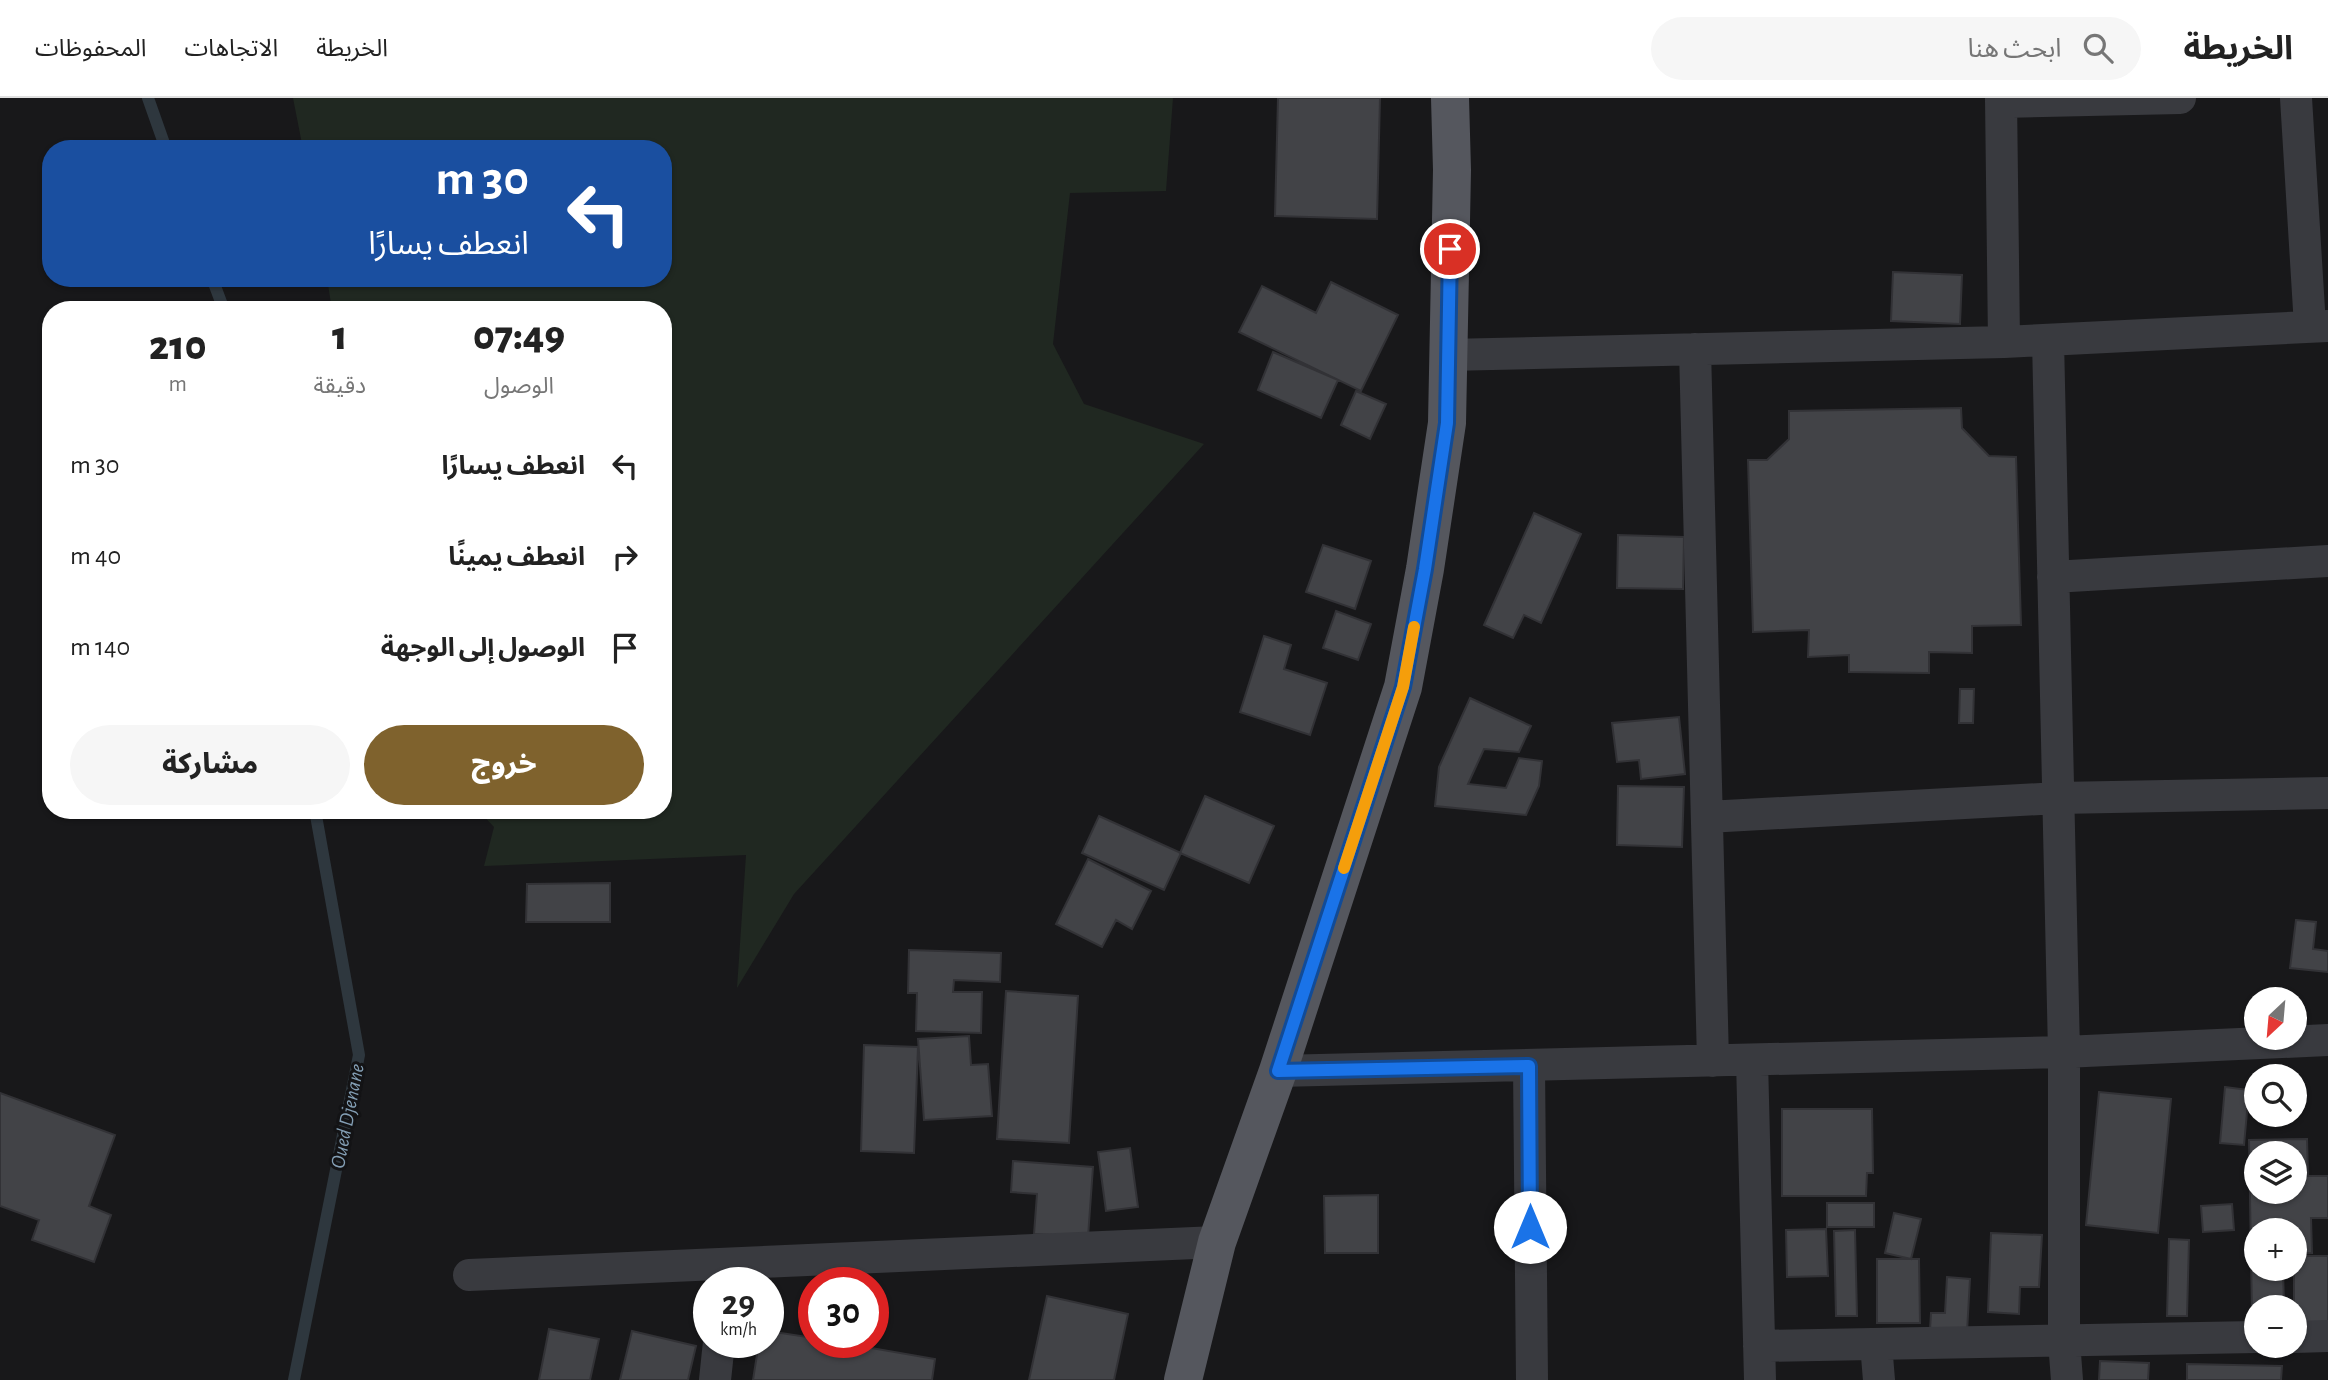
<!DOCTYPE html>
<html lang="ar">
<meta charset="utf-8">
<style>
:root{--surface:#fff;--page:#f6f6f6;--text:#222;--muted:#767676;--line:#e0e0e0;--accent:#7f622d}
body{margin:0;font-family:"Alegreya Sans","Noto Sans Arabic",sans-serif;background:var(--page);color:var(--text);direction:rtl;height:100vh;display:flex;flex-direction:column;font-size:26px;white-space:nowrap}
*{box-sizing:border-box;margin:0}
p{font-size:23px;color:var(--muted)}
.icon{flex:none;width:38px;height:38px;fill:none;stroke:currentColor;stroke-width:2;stroke-linecap:round;stroke-linejoin:round}
.map{position:relative;flex:1;overflow:hidden;direction:ltr}
.drawer{position:absolute;left:42px;top:203px;width:630px;height:518px;display:flex;flex-direction:column;background:var(--surface);border-radius:28px;box-shadow:0 2px 5px #0004;direction:rtl}
.drawer>*{flex:none}
.top-card{position:absolute;left:42px;top:42px;width:630px;height:147px;border-radius:28px;box-shadow:0 2px 5px #0004;direction:rtl;background:#1a4fa0;color:#fff;overflow:hidden}
.needle{width:46px;rotate:206deg}
.tools{position:absolute;left:2244px;top:889px;display:grid;gap:14px}
.tools a{display:grid;place-items:center;width:63px;height:63px;border-radius:50%;background:var(--surface);box-shadow:0 2px 5px #0004;font-size:35px}
.speed{position:absolute;left:693px;top:1169px;display:flex;gap:14px;font-size:35px;font-weight:700;text-align:center}
.speed>*{display:grid;place-content:center;width:91px;height:91px;border-radius:50%;background:var(--surface);box-shadow:0 2px 5px #0004;line-height:1}
.speed small{font-size:18px;font-weight:400}
.speed .limit{border:10px solid #d22;background:#fff;color:#111}
.pin{position:absolute;display:grid;place-items:center;width:60px;height:60px;color:#fff;margin:-30px;border:4px solid #fff;border-radius:50%;box-shadow:0 2px 7px #0007}
.me{position:absolute;width:77px;margin:-38px;rotate:0deg;stroke-linejoin:round;filter:drop-shadow(0 0 5px #0008)}
.turn{display:flex;align-items:center;gap:24px;height:147px;padding:0 28px;font-size:32px}
.turn .icon{width:91px;height:91px;stroke-width:2.5}
.turn b{display:block;font-size:49px;line-height:60px}
.eta{display:flex;justify-content:space-evenly;align-items:center;height:119px;text-align:center}
.eta b{font-size:42px;font-weight:800;line-height:49px}
.primary-button{display:flex;gap:14px;margin-top:auto;padding:14px 28px}
.primary-button a{flex:1;height:80px;border-radius:42px;background:var(--accent);color:#fff;font-size:28px;font-weight:800;line-height:80px;text-align:center}
.primary-button a+a{background:var(--page);color:var(--text)}
ul{padding:0;list-style:none}
li{display:flex;align-items:center;gap:21px;height:91px;padding:0 28px}
li div{flex:1}
li b{display:block;font-size:26px}
li em{font-style:normal}
header{display:flex;align-items:center;gap:42px;box-sizing:border-box;height:98px;padding:0 35px;background:var(--surface);border-bottom:2px solid var(--line)}
header strong{font-size:33px}
nav{display:flex;gap:38px;margin-inline-start:auto;font-size:24px}
.search{width:490px;height:63px;background:var(--page);display:flex;align-items:center;gap:18px;box-sizing:border-box;padding:0 24px;border-radius:38px;color:var(--muted);font-size:26px}
.map>svg:first-child{display:block}
</style>
<header>
<strong>الخريطة</strong>
<div class="search"><svg class="icon" aria-label="search" viewBox="0 0 24 24"><circle cx="10" cy="10" r="6"/><path d="M15 15l6 6"/></svg>ابحث هنا</div>
<nav><a>الخريطة</a><a>الاتجاهات</a><a>المحفوظات</a></nav>
</header>
<div class="map">
<svg width="2328" height="1282" viewBox="0 0 2328 1282">
<rect width="100%" height="100%" fill="#18181a"/>
<path fill="#202821" d="M 293,0 L 1173,0 L 1166,93 L 1070,95 L 1053,246 L 1084,306 L 1204,346 L 794,796 L 737,890 L 746,757 L 484,768 L 494,729 L 478,712 L 663,712 L 663,212 L 332,212 L 327,180 L 663,180 L 663,51 L 303,51 Z"/>
<g fill="none" stroke-linecap="round" stroke-linejoin="round">
<path stroke="#2e373e" stroke-width="12" d="M 148,0 L 166,51
M 212,180 L 224,212
M 294,1282 L 359,957 L 315,712"/>
</g>
<path fill="#424347" stroke="#323236" stroke-width="2" fill-rule="evenodd" d="M 1278,0 L 1380,0 L 1377,121 L 1275,118 Z
M 1893,174 L 1962,177 L 1960,226 L 1891,223 Z
M 1331,184 L 1398,217 L 1361,293 L 1239,234 L 1262,188 L 1316,215 Z
M 1273,254 L 1338,282 L 1321,320 L 1258,292 Z
M 1356,293 L 1386,306 L 1370,341 L 1341,327 Z
M 1961,310 L 1962,330 L 1989,358 L 2016,359 L 2021,527 L 1972,528 L 1972,555 L 1929,554 L 1929,575 L 1849,574 L 1849,557 L 1808,559 L 1809,532 L 1753,534 L 1748,362 L 1767,362 L 1789,341 L 1789,313 Z
M 1534,415 L 1581,436 L 1541,525 L 1524,517 L 1513,540 L 1484,527 Z
M 1618,437 L 1684,439 L 1683,491 L 1617,490 Z
M 1323,447 L 1371,463 L 1355,511 L 1306,494 Z
M 1336,513 L 1371,526 L 1358,562 L 1323,550 Z
M 1264,538 L 1291,547 L 1284,571 L 1327,585 L 1310,637 L 1240,614 Z
M 1960,591 L 1974,591 L 1973,625 L 1959,625 Z
M 1470,600 L 1531,628 L 1519,654 L 1484,651 L 1468,686 L 1506,690 L 1519,660 L 1542,663 L 1539,688 L 1526,717 L 1435,708 L 1439,669 Z
M 1679,619 L 1685,676 L 1641,681 L 1639,662 L 1617,664 L 1612,625 Z
M 1618,688 L 1684,689 L 1682,749 L 1617,747 Z
M 1205,698 L 1274,728 L 1249,785 L 1180,755 Z
M 1099,718 L 1181,755 L 1164,792 L 1082,755 Z
M 1088,761 L 1151,793 L 1132,831 L 1116,822 L 1102,849 L 1056,826 Z
M 610,785 L 610,824 L 526,824 L 527,786 Z
M 2296,822 L 2316,824 L 2313,851 L 2328,853 L 2328,874 L 2290,870 Z
M 909,852 L 1001,855 L 1000,884 L 954,882 L 953,894 L 982,894 L 981,935 L 916,933 L 917,895 L 908,895 Z
M 1006,893 L 1078,898 L 1069,1045 L 997,1041 Z
M 969,938 L 971,967 L 988,966 L 992,1018 L 924,1022 L 918,941 Z
M 864,947 L 918,949 L 914,1055 L 861,1053 Z
M 2225,989 L 2249,992 L 2244,1047 L 2220,1045 Z
M 2099,994 L 2171,1001 L 2158,1135 L 2086,1127 Z
M 0,995 L 115,1037 L 89,1108 L 111,1117 L 94,1164 L 32,1142 L 39,1122 L 0,1108 Z
M 1782,1011 L 1872,1011 L 1873,1075 L 1867,1075 L 1866,1098 L 1782,1098 Z
M 2307,1041 L 2308,1078 L 2328,1078 L 2328,1120 L 2311,1120 L 2312,1155 L 2294,1156 L 2294,1132 L 2256,1132 L 2256,1171 L 2283,1171 L 2284,1209 L 2256,1209 L 2256,1214 L 2252,1214 L 2249,1042 ZM 2256,1055 L 2294,1055 L 2294,1094 L 2256,1094 Z
M 1130,1050 L 1138,1109 L 1106,1113 L 1098,1054 Z
M 1013,1063 L 1093,1069 L 1088,1139 L 1034,1136 L 1037,1096 L 1011,1094 Z
M 1378,1097 L 1378,1155 L 1325,1155 L 1324,1098 Z
M 1827,1105 L 1874,1105 L 1874,1129 L 1827,1129 Z
M 2232,1106 L 2234,1132 L 2203,1134 L 2201,1108 Z
M 1894,1115 L 1921,1121 L 1911,1161 L 1885,1155 Z
M 1826,1131 L 1828,1178 L 1787,1179 L 1786,1132 Z
M 1855,1132 L 1857,1218 L 1836,1218 L 1834,1133 Z
M 1991,1135 L 2042,1137 L 2039,1189 L 2020,1189 L 2019,1216 L 1988,1214 Z
M 2169,1141 L 2189,1142 L 2187,1218 L 2167,1218 Z
M 2294,1158 L 2328,1158 L 2328,1233 L 2294,1233 Z
M 1877,1161 L 1919,1161 L 1920,1225 L 1877,1225 Z
M 1947,1179 L 1970,1181 L 1967,1234 L 1930,1232 L 1931,1215 L 1945,1215 Z
M 1047,1198 L 1128,1216 L 1114,1282 L 1029,1282 Z
M 549,1231 L 599,1241 L 590,1282 L 539,1282 Z
M 632,1233 L 696,1248 L 688,1282 L 620,1282 Z
M 768,1233 L 814,1240 L 814,1244 L 837,1244 L 935,1261 L 932,1282 L 753,1282 L 759,1244 L 768,1244 Z
M 2100,1263 L 2149,1265 L 2148,1282 L 2099,1282 Z
M 2187,1266 L 2282,1268 L 2281,1282 L 2187,1282 Z"/>
<g fill="none" stroke-linecap="round" stroke-linejoin="round">
<path stroke="#393a3f" stroke-width="32" d="M 2001,0 L 2004,244
M 2296,0 L 2310,228
M 2001,4 L 2180,0
M 2048,242 L 2064,954 L 2064,1243 L 2067,1282
M 1695,251 L 1713,963
M 1447,257 L 2004,244 L 2328,228
M 2053,479 L 2328,463
M 1707,719 L 2058,700 L 2328,695
M 1752,962 L 1760,1282
M 1529,968 L 1532,1282
M 1278,973 L 2064,954 L 2328,942
M 469,1177 L 1217,1144
M 2294,1239 L 2328,1238
M 1876,1246 L 1879,1282
M 1759,1248 L 2256,1239
M 715,1282 L 719,1244"/>
<path stroke="#55575e" stroke-width="38" d="M 1183,1282 L 1217,1144 L 1278,973 L 1403,589 L 1425,471 L 1447,325 L 1452,72 L 1450,0"/>
</g>
<g fill="none" stroke-linecap="round" stroke-linejoin="round">
<g stroke="#114b97" stroke-width="18">
<path id="route" d="M 1450,151 L 1447,325 L 1425,471 L 1403,589 L 1278,973 L 1529,968 L 1530,1129"/>
</g>
<use href="#route" stroke="#1a73e8" stroke-width="12"/>
<path stroke="#f59e0b" stroke-width="12" d="M 1344,770 L 1403,589 L 1414,529"/>
</g>
<g text-anchor="middle" stroke-width="6" stroke-linejoin="round" paint-order="stroke">
<g font-size="21" font-style="italic" fill="#839eb4" stroke="#131315">
<text transform="translate(347 1018) rotate(-79)" y="7">Oued Djenane</text>
</g>
</g>
</svg>
<div class="tools">
<a><svg class="needle" viewBox="-14 -14 28 28"><path d="M0-13l5 13h-10z" fill="#e53935"/><path d="M0 13l5-13h-10z" fill="#767676"/></svg></a>
<a><svg class="icon" aria-label="search" viewBox="0 0 24 24"><circle cx="10" cy="10" r="6"/><path d="M15 15l6 6"/></svg></a>
<a><svg class="icon" aria-label="layers" viewBox="0 0 24 24"><path d="M12 4l9 5-9 5-9-5zM3 14l9 5 9-5"/></svg></a>
<a>+</a>
<a>−</a>
</div>
<div class="speed"><div>29<small>km/h</small></div><div class="limit">30</div></div>
<div class="pin" style="left:1450px;top:151px;background:#d93025"><svg class="icon" aria-label="arrive" viewBox="0 0 24 24"><path d="M6 21V4h12l-3 4 3 4H6"/></svg></div>
<svg class="me" style="left:1530px;top:1129px" viewBox="-20 -20 40 40"><circle r="19" fill="#fff"/><path d="M0-13L10 11 0 6-10 11z" fill="#1a73e8"/></svg>
<div class="top-card">
<div class="turn"><svg class="icon" aria-label="left" viewBox="0 0 24 24"><path d="M17 20v-9H6M10 6l-5 5 5 5"/></svg><div><b>30 m</b>انعطف يسارًا</div></div>
</div>
<section class="drawer">
<div class="eta">
<div><b>07:49</b><p>الوصول</p></div>
<div><b>1</b><p>دقيقة</p></div>
<div><b>210</b><p>m</p></div>
</div>
<ul>
<li><svg class="icon" aria-label="left" viewBox="0 0 24 24"><path d="M17 20v-9H6M10 6l-5 5 5 5"/></svg><div><b>انعطف يسارًا</b></div><em>30 m</em></li>
<li><svg class="icon" aria-label="right" viewBox="0 0 24 24"><path d="M7 20v-9h11M14 6l5 5-5 5"/></svg><div><b>انعطف يمينًا</b></div><em>40 m</em></li>
<li><svg class="icon" aria-label="arrive" viewBox="0 0 24 24"><path d="M6 21V4h12l-3 4 3 4H6"/></svg><div><b>الوصول إلى الوجهة</b></div><em>140 m</em></li>
</ul>
<div class="primary-button"><a>خروج</a><a>مشاركة</a></div>
</section>
</div>
